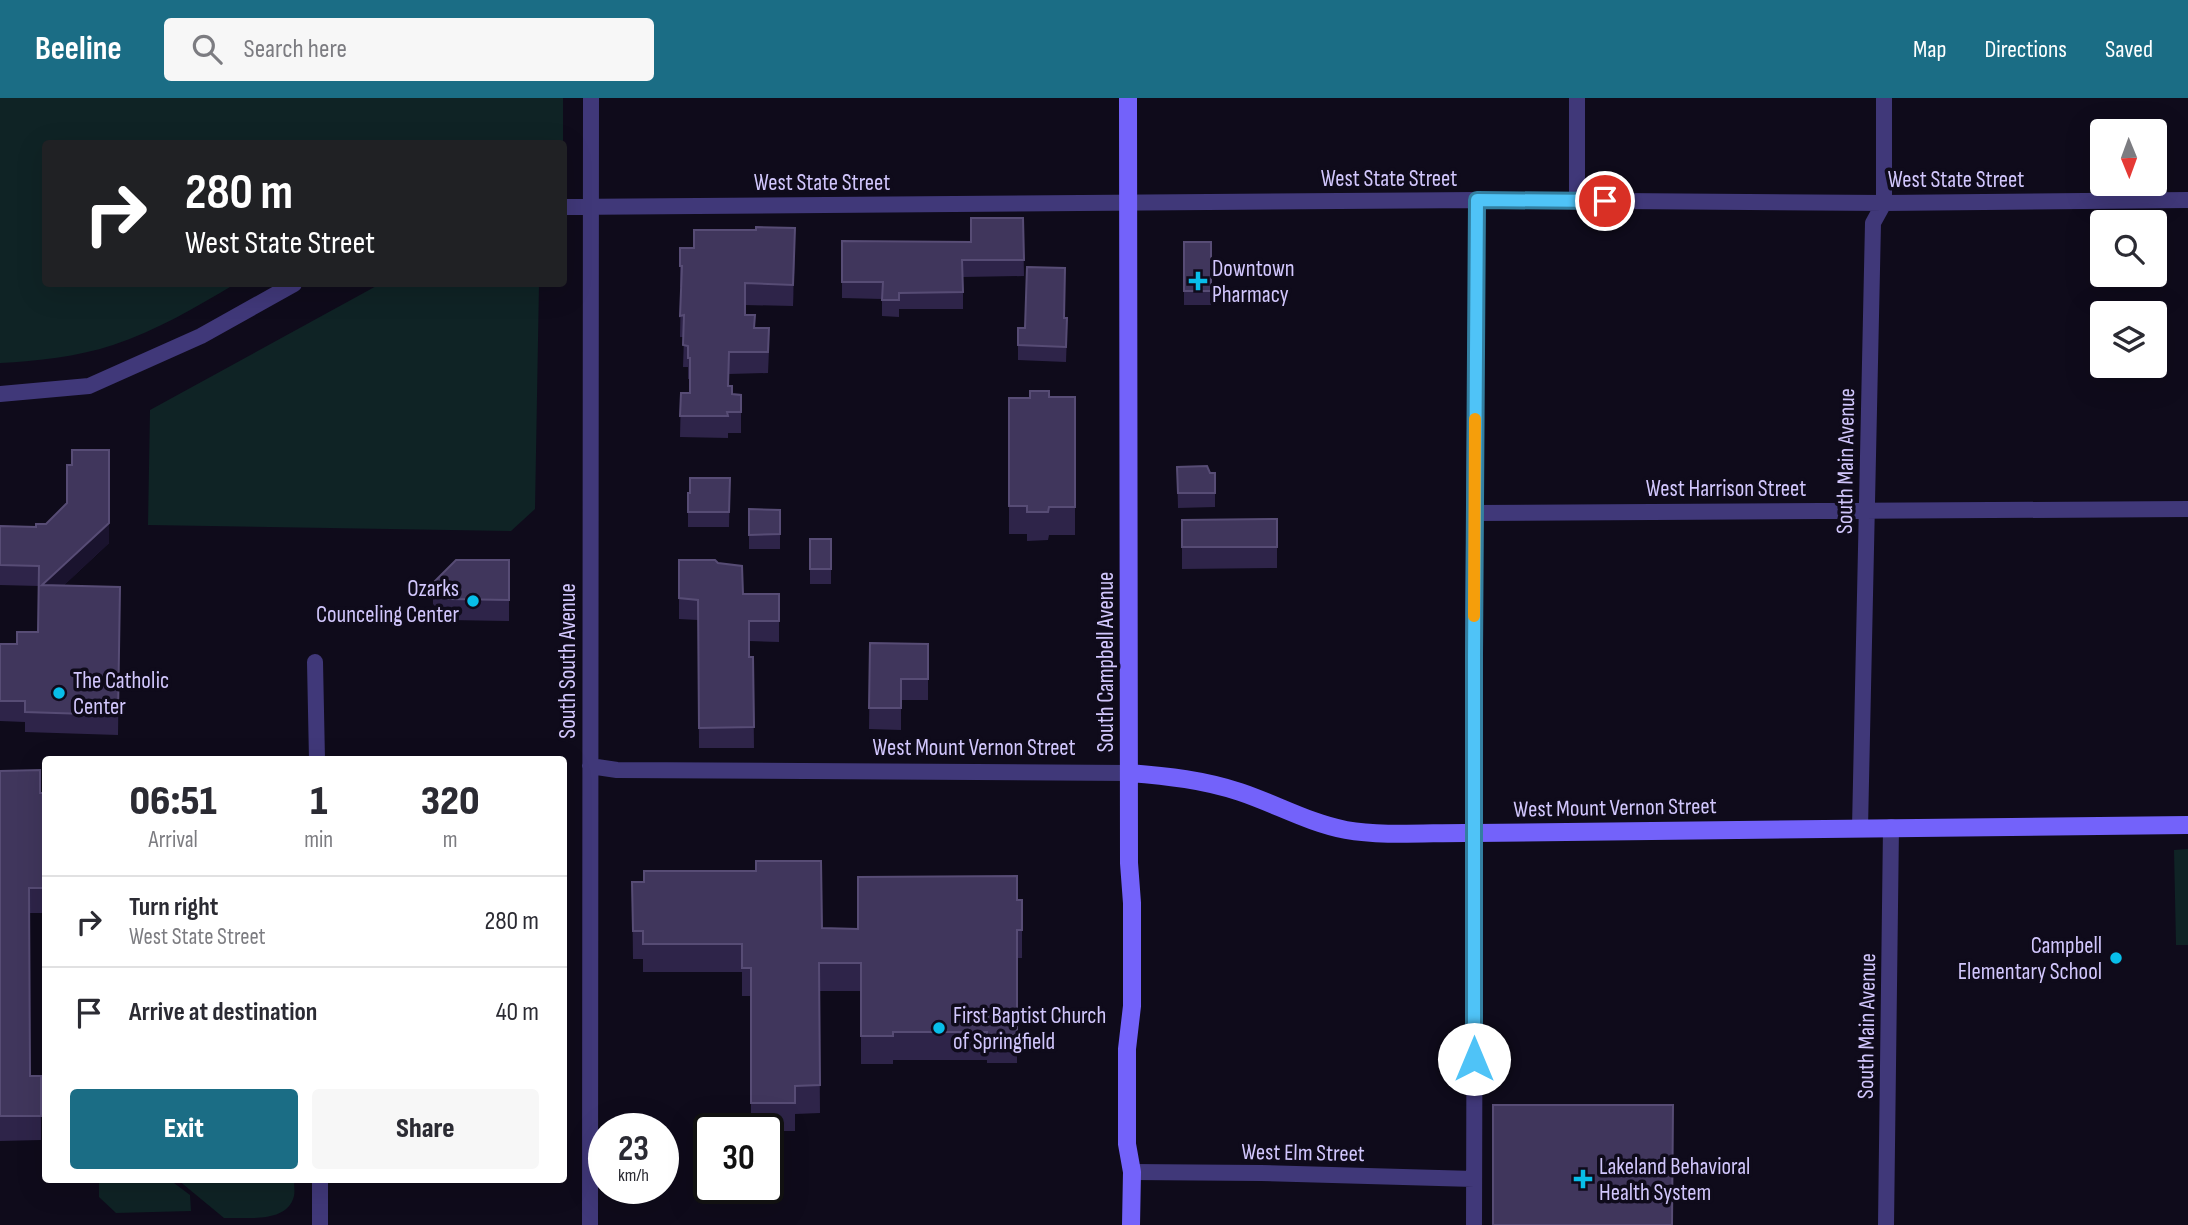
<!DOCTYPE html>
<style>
:root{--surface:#fff;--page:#f7f7f7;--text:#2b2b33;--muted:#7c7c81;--line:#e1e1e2;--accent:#1b6d85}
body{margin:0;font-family:"Sofia Sans Condensed",sans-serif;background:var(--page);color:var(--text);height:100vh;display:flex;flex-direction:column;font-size:26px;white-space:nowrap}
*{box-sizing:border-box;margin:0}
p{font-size:23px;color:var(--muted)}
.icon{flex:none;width:38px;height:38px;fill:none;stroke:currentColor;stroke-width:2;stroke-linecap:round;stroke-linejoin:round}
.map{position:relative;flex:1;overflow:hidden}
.sheet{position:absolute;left:42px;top:658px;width:525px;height:427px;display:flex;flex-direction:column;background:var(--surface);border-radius:7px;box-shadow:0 7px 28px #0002}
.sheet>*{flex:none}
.banner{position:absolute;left:42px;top:42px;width:525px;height:147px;border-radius:7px;box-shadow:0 7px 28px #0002;background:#202124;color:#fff;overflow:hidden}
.needle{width:46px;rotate:179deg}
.buttons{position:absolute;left:2090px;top:21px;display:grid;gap:14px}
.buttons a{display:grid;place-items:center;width:77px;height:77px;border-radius:7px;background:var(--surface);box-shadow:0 7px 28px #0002;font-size:35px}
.speed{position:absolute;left:588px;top:1015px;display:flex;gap:14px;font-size:35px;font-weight:700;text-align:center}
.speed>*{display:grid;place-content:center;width:91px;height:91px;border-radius:50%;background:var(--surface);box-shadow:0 7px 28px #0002;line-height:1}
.speed small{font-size:18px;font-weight:400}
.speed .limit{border:4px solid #111;border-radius:10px;background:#fff;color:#111}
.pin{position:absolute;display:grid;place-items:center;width:60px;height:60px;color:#fff;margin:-30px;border:4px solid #fff;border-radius:50%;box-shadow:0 2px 7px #0007}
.me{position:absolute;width:77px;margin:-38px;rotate:0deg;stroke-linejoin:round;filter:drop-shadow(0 0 5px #0008)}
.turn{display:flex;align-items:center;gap:24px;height:147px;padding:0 28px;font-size:32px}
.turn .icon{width:91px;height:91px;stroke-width:2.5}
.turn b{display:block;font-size:49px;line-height:60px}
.eta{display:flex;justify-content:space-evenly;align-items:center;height:119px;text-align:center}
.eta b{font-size:42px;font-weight:800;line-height:49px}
.action{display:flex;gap:14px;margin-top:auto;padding:14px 28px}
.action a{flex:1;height:80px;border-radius:7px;background:var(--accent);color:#fff;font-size:28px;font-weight:800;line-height:80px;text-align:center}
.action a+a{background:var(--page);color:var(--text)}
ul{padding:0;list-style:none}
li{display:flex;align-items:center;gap:21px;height:91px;padding:0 28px;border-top:2px solid var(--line)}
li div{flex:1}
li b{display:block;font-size:26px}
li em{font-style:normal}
header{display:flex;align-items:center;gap:42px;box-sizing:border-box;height:98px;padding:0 35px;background:var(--accent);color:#fff}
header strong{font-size:33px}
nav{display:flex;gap:38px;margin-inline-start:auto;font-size:24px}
.search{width:490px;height:63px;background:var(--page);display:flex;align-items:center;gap:18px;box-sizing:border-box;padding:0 24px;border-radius:7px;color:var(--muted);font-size:26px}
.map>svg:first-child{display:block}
</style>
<header>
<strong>Beeline</strong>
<div class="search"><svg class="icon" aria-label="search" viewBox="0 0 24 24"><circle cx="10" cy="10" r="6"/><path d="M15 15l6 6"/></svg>Search here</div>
<nav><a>Map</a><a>Directions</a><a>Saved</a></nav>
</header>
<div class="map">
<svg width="2188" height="1127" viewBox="0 0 2188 1127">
<rect width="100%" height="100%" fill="#0f0b1b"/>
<path fill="#0f2325" d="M 0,0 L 563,0 L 563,45 L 46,46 L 46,186 L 235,186 C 196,209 156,233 113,247 C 76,259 38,263 0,265 Z
M 380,186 L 539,186 L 535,411 L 511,433 L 148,427 L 150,312 Z
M 2188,751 L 2188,847 L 2176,847 L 2174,752 Z
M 99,1082 L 170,1082 L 190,1097 L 191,1113 L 116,1115 L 99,1099 Z
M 178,1082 L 294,1082 C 294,1087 295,1093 294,1098 C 287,1126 246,1119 224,1120 Z"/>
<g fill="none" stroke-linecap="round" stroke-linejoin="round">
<path stroke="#403879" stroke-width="16" d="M 1577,102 L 1577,0
M 564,109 L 1477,102 L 1884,105 L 2188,102
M 0,296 L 89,288 L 201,238 L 294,186
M 1475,415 L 2188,411
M 315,564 L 317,662
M 590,668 L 617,672 L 1129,675
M 1860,730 L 1873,125 L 1884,105 L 1884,0
M 1132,1074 L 1261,1075 L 1474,1081
M 320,1127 L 320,1082
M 590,1127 L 591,0
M 1474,1127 L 1475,735 L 1473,558 L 1477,102
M 1886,1127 L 1891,729"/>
<path stroke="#7362fa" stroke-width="18" d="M 1128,0 L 1129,765 L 1132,805 L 1132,908 L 1127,951 L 1127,1046 L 1132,1074 L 1131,1127
M 1129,675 C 1168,678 1204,682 1240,694 C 1276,706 1309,725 1346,732 C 1384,739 1436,734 1475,735 L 2188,727"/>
</g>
<path fill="#2e2449" d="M 1023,120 L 1024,178 L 963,179 L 963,211 L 899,211 L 899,219 L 882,218 L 882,201 L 842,200 L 842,143 L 971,144 Z
M 1184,144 L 1211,144 L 1211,207 L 1184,207 Z
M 680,150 L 795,151 L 793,208 L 745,207 L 745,217 L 769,252 L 768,275 L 729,276 L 729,288 L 732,296 L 741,297 L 741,335 L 728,335 L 728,340 L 680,339 L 681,295 L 690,295 L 690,281 L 688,281 L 688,269 L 683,269 L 684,239 L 680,239 L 681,189 L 680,189 Z
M 1064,220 L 1067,235 L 1066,264 L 1018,262 L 1018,247 L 1025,230 Z
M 1049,299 L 1075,299 L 1075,437 L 1049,437 L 1048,442 L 1027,443 L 1027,436 L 1009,436 L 1009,300 L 1030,300 Z
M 109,352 L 109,445 L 63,488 L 120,489 L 118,637 L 25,634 L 25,624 L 0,623 L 0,546 L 17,546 L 38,534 L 39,488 L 0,487 L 0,424 L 0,428 L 36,429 L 46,426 L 67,405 L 72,367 Z
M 1177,369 L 1215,375 L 1215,409 L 1178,410 Z
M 730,380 L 729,429 L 688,429 L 688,395 Z
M 749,411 L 780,412 L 780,451 L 749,451 Z
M 1277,421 L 1277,470 L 1182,471 L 1182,422 Z
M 810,441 L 831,441 L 831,486 L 810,486 Z
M 509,462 L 509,523 L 449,522 L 433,506 L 433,485 Z
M 679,462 L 743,496 L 779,496 L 779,544 L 749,543 L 749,559 L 753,559 L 754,650 L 699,650 L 698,522 L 679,521 Z
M 870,545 L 928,546 L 928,602 L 901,602 L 901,632 L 869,631 Z
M 0,673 L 40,695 L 46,695 L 46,815 L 29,815 L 30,978 L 41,978 L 41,1042 L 0,1043 Z
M 632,784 L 822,830 L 858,831 L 1022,802 L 1022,860 L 1017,860 L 1017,965 L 987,965 L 987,962 L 893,962 L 893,966 L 861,966 L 861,893 L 819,893 L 820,1015 L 795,1016 L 795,1033 L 768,1033 L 768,1031 L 751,1031 L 751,898 L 742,898 L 742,874 L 643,874 L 643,861 L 633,861 Z"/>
<path fill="#1a132e" d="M 795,130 L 795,151 L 793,208 L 793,187 Z
M 109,425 L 109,445 L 42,508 L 42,487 Z"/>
<path fill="#40365c" stroke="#574c75" stroke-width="2" d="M 971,120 L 1023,120 L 1024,162 L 962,162 L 963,194 L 899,195 L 899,202 L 882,202 L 883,184 L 842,184 L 842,143 L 971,144 Z
M 756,129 L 795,130 L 793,187 L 745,185 L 745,217 L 755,217 L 754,230 L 769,230 L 768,254 L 729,254 L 728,288 L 732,288 L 732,296 L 741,297 L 741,314 L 727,314 L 728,318 L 680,318 L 681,295 L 690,295 L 690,260 L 688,260 L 688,248 L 683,247 L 684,217 L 680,218 L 682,168 L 680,168 L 680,150 L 694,150 L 694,132 L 756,132 Z
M 1184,144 L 1211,144 L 1211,193 L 1184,193 Z
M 1027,169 L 1065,170 L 1064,220 L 1067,220 L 1066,249 L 1018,247 L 1018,230 L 1025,230 Z
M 1030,293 L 1049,293 L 1049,299 L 1075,299 L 1075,409 L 1049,409 L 1048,414 L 1027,414 L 1027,408 L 1009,408 L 1009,300 L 1030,300 Z
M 72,352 L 109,352 L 109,425 L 42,487 L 120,489 L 118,617 L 25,614 L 25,603 L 0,603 L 0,546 L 17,546 L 17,534 L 38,534 L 39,468 L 0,467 L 0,428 L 36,429 L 36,426 L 46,426 L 67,405 L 67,367 L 72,367 Z
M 1207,368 L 1210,375 L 1215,375 L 1215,395 L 1178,395 L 1177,369 Z
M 690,380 L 730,380 L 729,414 L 688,414 L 688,395 L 690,395 Z
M 749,411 L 780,412 L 780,436 L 749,437 Z
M 1277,421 L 1277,449 L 1182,449 L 1182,422 Z
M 810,441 L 831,441 L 831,471 L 810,471 Z
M 456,462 L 509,462 L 509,502 L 449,501 L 433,485 Z
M 679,462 L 715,462 L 718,465 L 742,468 L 743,496 L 779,496 L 779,523 L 749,523 L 749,559 L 753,559 L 754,629 L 699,630 L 698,502 L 679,500 Z
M 870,545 L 928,546 L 928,581 L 901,581 L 901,610 L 869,610 Z
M 40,672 L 40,695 L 46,695 L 46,790 L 29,790 L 30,978 L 41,978 L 41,1018 L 0,1018 L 0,673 Z
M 756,763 L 821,763 L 822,830 L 858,831 L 858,779 L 1017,778 L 1017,802 L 1022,802 L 1022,832 L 1017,832 L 1017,937 L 987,937 L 987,934 L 893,934 L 893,938 L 861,938 L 861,865 L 819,865 L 820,987 L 795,988 L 795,1005 L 751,1005 L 751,870 L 742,870 L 742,846 L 643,846 L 643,833 L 633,833 L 632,784 L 644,784 L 644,773 L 756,773 Z
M 1493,1007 L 1673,1007 L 1672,1127 L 1493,1127 Z"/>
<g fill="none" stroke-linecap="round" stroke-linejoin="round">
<g stroke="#337fa1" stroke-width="18">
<path id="route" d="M 1474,961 L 1474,558 L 1477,102 L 1605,103"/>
</g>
<use href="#route" stroke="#4fc3f7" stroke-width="12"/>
<path stroke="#f59e0b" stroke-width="12" d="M 1474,518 L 1475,321"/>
</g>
<g fill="#08bee9" stroke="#0f0b1b" stroke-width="2.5">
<path d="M1194.5 172.5h7v7h7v7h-7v7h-7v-7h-7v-7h7z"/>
<circle cx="473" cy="503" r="7"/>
<circle cx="59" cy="595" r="7"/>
<circle cx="2116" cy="860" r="7"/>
<circle cx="939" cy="930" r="7"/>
<path d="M1579.5 1070.5h7v7h7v7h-7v7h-7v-7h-7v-7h7z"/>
</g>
<g text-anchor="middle" stroke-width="7" stroke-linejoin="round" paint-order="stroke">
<g font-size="23" fill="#d2c7fd" stroke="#0f0b1b">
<text x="1389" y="88">West State Street</text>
<text x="1956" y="89">West State Street</text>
<text x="822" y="92">West State Street</text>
<text transform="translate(1845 363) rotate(-89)" y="8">South Main Avenue</text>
<text x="1726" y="398">West Harrison Street</text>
<text transform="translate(567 563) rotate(-90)" y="8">South South Avenue</text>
<text transform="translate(1105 564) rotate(-90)" y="8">South Campbell Avenue</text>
<text x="974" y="657">West Mount Vernon Street</text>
<text transform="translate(1615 709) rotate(-1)" y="8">West Mount Vernon Street</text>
<text transform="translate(1866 928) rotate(-89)" y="8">South Main Avenue</text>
<text transform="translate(1303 1054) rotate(1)" y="8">West Elm Street</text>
</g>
<g font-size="23" fill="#d2c7fd" stroke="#0f0b1b" text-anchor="start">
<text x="1212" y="178">Downtown<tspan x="1212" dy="26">Pharmacy</tspan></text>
<text x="459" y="498" text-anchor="end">Ozarks<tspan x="459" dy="26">Counceling Center</tspan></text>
<text x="73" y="590">The Catholic<tspan x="73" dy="26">Center</tspan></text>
<text x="2102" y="855" text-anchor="end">Campbell<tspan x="2102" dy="26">Elementary School</tspan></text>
<text x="953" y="925">First Baptist Church<tspan x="953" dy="26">of Springfield</tspan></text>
<text x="1599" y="1076">Lakeland Behavioral<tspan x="1599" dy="26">Health System</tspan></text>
</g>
</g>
</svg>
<div class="buttons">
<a><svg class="needle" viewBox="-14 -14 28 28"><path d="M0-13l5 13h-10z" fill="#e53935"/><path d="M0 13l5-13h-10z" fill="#7c7c81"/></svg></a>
<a><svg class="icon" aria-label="search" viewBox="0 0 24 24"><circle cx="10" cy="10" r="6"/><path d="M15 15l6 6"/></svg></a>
<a><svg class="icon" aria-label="layers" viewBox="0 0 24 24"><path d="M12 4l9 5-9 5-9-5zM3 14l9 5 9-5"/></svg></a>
</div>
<div class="speed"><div>23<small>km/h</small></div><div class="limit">30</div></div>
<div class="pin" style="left:1605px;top:103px;background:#d93025"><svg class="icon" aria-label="arrive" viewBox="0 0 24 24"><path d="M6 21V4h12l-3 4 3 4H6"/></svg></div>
<svg class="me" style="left:1474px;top:961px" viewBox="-20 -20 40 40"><circle r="19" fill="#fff"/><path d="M0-13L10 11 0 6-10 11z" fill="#4fc3f7"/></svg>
<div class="banner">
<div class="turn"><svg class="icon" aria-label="right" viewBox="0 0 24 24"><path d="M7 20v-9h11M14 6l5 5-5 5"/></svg><div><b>280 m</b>West State Street</div></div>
</div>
<section class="sheet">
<div class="eta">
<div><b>06:51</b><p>Arrival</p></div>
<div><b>1</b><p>min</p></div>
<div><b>320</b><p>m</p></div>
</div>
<ul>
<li><svg class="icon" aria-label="right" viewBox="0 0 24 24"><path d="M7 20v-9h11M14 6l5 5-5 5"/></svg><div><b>Turn right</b><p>West State Street</p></div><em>280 m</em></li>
<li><svg class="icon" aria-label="arrive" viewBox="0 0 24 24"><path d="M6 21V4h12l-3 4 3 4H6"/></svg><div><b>Arrive at destination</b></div><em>40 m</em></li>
</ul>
<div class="action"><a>Exit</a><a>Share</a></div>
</section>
</div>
